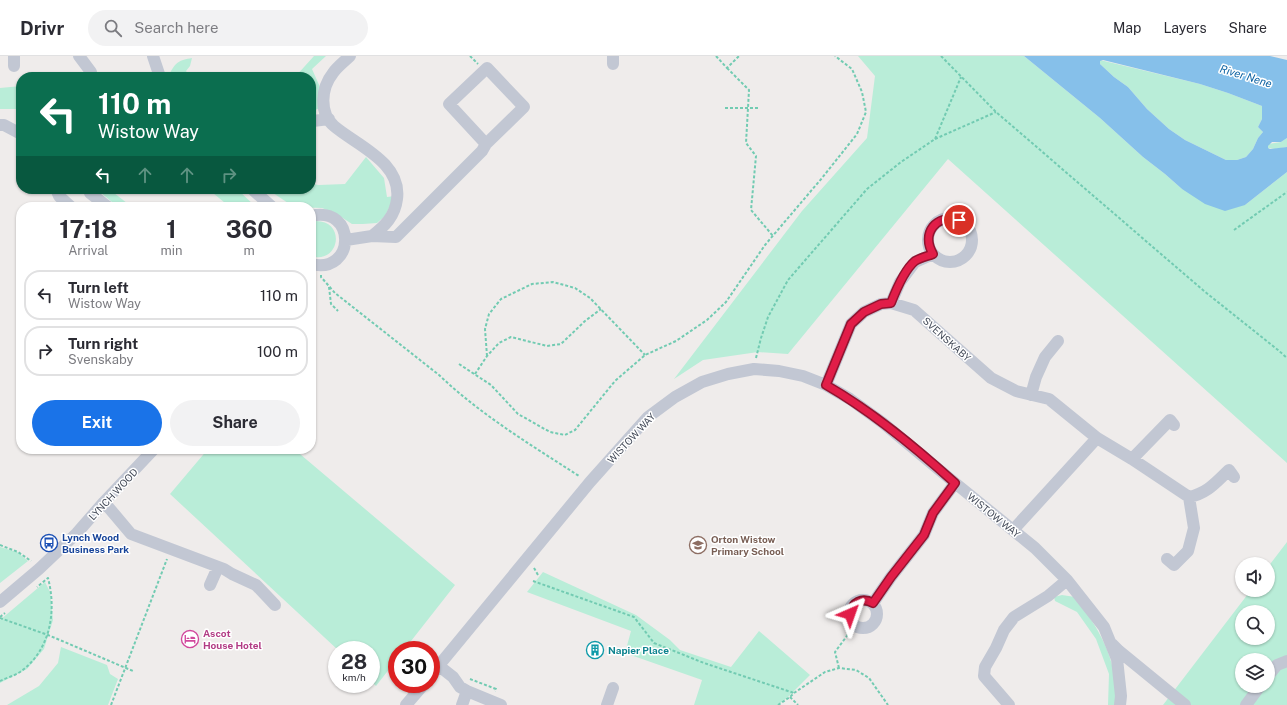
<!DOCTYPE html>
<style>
:root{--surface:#fff;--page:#f2f2f3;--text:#2b2b33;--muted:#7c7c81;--line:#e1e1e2;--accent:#1a73e8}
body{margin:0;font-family:"Public Sans",sans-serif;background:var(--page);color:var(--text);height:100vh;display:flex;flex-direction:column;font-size:15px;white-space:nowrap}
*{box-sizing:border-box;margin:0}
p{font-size:13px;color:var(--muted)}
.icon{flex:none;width:22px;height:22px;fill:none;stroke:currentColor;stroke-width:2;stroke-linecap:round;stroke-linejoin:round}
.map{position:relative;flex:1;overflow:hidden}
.details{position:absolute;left:16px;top:146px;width:300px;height:252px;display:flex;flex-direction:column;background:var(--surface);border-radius:16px;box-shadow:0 1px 3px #0004}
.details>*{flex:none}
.banner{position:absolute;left:16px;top:16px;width:300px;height:122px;border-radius:16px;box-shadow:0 1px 3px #0004;background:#0b6e4f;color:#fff;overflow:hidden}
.controls{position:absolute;left:1235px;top:501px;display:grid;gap:8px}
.controls a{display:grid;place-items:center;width:40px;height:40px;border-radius:50%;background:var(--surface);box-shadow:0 1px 3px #0004;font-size:20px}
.speed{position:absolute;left:328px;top:585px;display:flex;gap:8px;font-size:20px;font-weight:700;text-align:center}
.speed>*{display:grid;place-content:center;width:52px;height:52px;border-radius:50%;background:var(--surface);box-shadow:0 1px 3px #0004;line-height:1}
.speed small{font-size:10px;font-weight:400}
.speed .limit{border:6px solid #d22;background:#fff;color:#111}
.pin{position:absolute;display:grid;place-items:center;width:34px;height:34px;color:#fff;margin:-17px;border:2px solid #fff;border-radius:50%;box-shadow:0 1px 4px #0007}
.me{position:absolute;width:44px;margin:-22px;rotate:43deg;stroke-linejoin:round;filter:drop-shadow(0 0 3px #0008)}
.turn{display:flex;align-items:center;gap:14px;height:84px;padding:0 16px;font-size:18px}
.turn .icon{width:52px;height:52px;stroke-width:2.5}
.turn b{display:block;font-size:28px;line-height:34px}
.lanes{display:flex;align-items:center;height:38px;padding:0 16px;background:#0003;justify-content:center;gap:20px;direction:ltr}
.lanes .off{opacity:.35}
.eta{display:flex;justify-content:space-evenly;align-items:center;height:68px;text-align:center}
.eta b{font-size:24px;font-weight:700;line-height:28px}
.button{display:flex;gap:8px;margin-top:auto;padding:8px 16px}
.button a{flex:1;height:46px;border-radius:24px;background:var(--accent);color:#fff;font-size:16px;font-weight:700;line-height:46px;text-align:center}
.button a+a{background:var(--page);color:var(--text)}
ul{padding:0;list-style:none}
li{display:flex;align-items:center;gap:12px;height:50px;margin:0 8px 6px;padding:0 8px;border:2px solid var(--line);border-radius:16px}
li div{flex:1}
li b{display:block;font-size:15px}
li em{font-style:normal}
header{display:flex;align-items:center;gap:24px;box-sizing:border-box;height:56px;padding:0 20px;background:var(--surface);border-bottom:1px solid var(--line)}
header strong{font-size:19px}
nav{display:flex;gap:22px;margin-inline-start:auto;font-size:14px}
.search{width:280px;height:36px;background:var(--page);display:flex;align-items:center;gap:10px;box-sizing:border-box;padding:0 14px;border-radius:22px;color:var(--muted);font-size:15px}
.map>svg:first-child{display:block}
</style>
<header>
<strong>Drivr</strong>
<div class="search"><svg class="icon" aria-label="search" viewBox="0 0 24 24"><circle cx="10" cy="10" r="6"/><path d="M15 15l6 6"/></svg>Search here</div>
<nav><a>Map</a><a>Layers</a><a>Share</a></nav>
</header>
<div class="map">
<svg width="1287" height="649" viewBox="0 0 1287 649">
<rect width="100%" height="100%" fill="#efeceb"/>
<path fill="#b9edd8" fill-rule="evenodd" d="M 314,0 L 326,0 L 312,13 L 320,31 L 321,52 L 311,55 L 311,21 L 295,21 Z
M 858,0 L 1024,0 L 1100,62 L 1143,101 L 1165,118 L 1182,133 L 1245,149 L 1287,116 L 1287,407 L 948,103 L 788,298 L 758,296 L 703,304 L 674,323 L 802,155 L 867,82 L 875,20 Z
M 192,2 L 190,10 L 186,15 L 190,21 L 171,21 L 170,17 C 176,6 179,4 192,2 Z
M 1100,4 L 1200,28 L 1228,37 L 1262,50 L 1262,63 L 1258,71 L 1263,76 L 1258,82 L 1253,93 L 1246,101 L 1237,104 L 1226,104 L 1185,84 L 1169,73 L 1147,53 L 1128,31 L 1114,21 L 1100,8 Z
M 21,30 L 21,53 L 0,53 L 0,32 Z
M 1287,82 L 1287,91 L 1275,93 L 1268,92 L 1268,90 L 1269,88 L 1281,86 Z
M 366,101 L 384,122 L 387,141 L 395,140 L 385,160 L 377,167 L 363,168 L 352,168 L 335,157 L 322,152 L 294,151 L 267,133 L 311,133 L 311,128 L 319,129 L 345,128 Z
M 100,133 L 109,133 L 132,151 L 118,151 L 100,136 Z
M 208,133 L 237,133 L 256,151 L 230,151 Z
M 314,165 C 347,163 340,209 311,200 L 311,166 Z
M 208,393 L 294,393 L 455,529 L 404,594 L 397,594 L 397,603 L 376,630 L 371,625 L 371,594 L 338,594 L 170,438 Z
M 1287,486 L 1287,649 L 1163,649 L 1251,534 L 1268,534 L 1268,511 ZM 1242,556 L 1268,556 L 1268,582 L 1242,582 ZM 1242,604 L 1268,604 L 1268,630 L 1242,630 Z
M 0,491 L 17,496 L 28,505 L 0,527 Z
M 543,516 L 636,559 L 670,584 L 680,594 L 731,611 L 759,575 L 810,619 L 787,642 L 778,649 L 694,649 L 702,624 L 625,597 L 631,575 L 527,536 Z
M 45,526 L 50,536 L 53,564 L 44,593 L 27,613 L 0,627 L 0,564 Z
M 1062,539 L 1075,541 C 1094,566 1111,592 1115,624 C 1117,632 1116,641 1116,649 L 1108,649 L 1109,618 L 1096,583 L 1077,556 L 1055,545 L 1054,541 Z
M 61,591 L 107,609 L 110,618 L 118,623 L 108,649 L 7,649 L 39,630 L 58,607 Z"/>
<path fill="#86c0ea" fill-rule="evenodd" d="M 1024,0 L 1270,0 L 1287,4 L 1287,82 L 1281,86 L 1272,86 L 1268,90 L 1268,92 L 1270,93 L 1287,91 L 1287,116 L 1245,149 L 1225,155 L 1205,148 L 1182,133 L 1165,118 L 1143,101 L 1100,62 ZM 1103,4 L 1200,28 L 1228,37 L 1262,50 L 1262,63 L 1258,71 L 1263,76 L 1258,82 L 1253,93 L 1246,101 L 1237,104 L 1226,104 L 1185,84 L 1169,73 L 1147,53 L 1128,31 L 1114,21 L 1100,8 L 1100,5 Z"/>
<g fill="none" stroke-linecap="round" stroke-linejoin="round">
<path stroke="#72cbb2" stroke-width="2" stroke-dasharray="3 2" stroke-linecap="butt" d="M 470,0 L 478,8
M 716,0 L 727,12 L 739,0
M 941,0 L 996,56 L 1204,235 L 1278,294 L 1287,302
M 727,12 L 749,34 L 746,87 L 756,100 L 751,154 L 773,180
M 725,52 L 760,52
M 935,83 L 996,56
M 1234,174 L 1287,136
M 321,219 L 321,221 L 335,237 L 439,319 C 481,359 531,389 579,420
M 329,231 L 331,248 L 338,255
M 487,300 L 485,273 L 489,258 L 501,243 L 532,228 L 553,226 L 575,232 L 590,242 L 645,299
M 756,302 L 761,282 L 768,261 L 788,224 L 867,133 L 901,106 L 935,83 L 961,21
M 459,308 L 491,329 L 518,358 L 550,376 L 565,379 L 575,374 L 615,325 L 645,299 L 676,285 L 707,264 L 726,246 L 765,189 L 822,122 L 857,78 L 866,56 L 862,36 L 852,13 L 835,0
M 475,318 L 487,300 L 499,287 L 511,281 L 547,290 L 561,288 L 585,265 L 601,253
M 0,489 L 18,496 L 31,505
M 534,512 L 538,519
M 533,525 L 634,561 L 654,587 L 704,607 L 794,637
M 0,561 L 5,557
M 0,562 L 48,579 L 133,615
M 839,612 L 835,596 L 855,569
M 470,623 L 496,633 L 495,635
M 0,625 C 6,622 14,620 20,616 C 50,595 57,556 48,522 L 37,531
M 790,641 L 798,649
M 111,649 L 167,503
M 778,649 L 790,641 L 794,637 L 825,616 L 839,612 L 856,614 L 869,622 L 888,649"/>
<path stroke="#c2c7d3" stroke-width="12" d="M 14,0 L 14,10
M 79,0 L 91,16
M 153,0 L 160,21
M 350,0 C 345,5 337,11 333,17 C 321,32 319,57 334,70 C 356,89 402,106 397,143 C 395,160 385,170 372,180
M 613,0 L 613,8
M 313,65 L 329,63
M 0,69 L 4,69 L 21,78
M 56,133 L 59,140 L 71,151
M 89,133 L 90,137 L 108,151
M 252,133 L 272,151
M 311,160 C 357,149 356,219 311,208
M928 184a22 22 0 1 1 44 0a22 22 0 1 1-44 0Z
M 346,184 L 372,180 L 396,181 L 482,95 L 486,88 L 524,51 L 487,12 L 449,48 L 486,88
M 891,247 L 900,226 L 915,206 L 933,198
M 826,329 L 851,268 L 864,256 L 881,248 L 891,247 L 914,254 L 991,322 L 1016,335 L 1049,343 L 1097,382
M 1031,339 L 1036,321 L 1045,301 L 1058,285
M 1132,403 L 1170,364 L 1174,369
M 1189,441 C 1208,437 1216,426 1229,414 L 1234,421
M 104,446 L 131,478 L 224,513 L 232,518 L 256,529 L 275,549
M 1013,474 L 1097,382 L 1132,403 L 1189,441 L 1194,472 L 1188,495 L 1174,509 L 1167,503
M 210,529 L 218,511
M849 558a14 14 0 1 1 28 0a14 14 0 1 1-28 0Z
M 0,546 L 39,513 L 77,477 L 104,446 L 154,393
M 873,547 L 891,521 L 924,479 L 933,457 L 955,427
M 1112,588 L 1119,595 L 1185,649
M 439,610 L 453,621 L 460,631 L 467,635 L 501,649
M 431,619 L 590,426 L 648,361 L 675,341 L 702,326 L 728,318 L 754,313 L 779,315 L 803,320 L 826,329 L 850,343 L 883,367 L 955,427 L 1035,492 L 1067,524 L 1104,571 L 1117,603 L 1121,640 L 1120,649
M 1268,620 L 1277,609 L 1287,605
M 406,649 L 424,628
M 462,649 L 467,635
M 607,649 L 613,632
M 1009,649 L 984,620 L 985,611 L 996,592 L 1004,574 L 1014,561 L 1048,540 L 1067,524
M 1246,649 L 1260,630"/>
</g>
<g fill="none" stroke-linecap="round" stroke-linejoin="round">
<g stroke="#92132f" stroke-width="10">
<path id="route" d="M 850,558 C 852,546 862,541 873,547 L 891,521 L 924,479 L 933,457 L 955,427 C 915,391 873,356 826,329 L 851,268 L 864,256 L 881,248 L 891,247 C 896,234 904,214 915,205 C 920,202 928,200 933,198 C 921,177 936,158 959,164"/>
</g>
<use href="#route" stroke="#e11d48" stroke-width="7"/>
</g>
<defs>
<g id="bus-ring" transform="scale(0.9)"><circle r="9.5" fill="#fff" stroke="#1a4fb4" stroke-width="1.5"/><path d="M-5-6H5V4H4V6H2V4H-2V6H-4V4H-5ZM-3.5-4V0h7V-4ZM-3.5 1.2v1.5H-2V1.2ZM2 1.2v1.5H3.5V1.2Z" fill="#1a4fb4"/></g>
<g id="school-ring" transform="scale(0.9)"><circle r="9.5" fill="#fff" stroke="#8d6e63" stroke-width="1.5"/><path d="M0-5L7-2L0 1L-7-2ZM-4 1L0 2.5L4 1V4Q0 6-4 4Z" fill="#8d6e63"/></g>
<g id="hotel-ring" transform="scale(0.9)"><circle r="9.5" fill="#fff" stroke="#d1479c" stroke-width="1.5"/><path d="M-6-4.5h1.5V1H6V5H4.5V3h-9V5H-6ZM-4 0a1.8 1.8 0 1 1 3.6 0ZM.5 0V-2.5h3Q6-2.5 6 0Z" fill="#d1479c"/></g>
<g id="building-ring" transform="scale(0.9)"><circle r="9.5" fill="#fff" stroke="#0f9aa8" stroke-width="1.5"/><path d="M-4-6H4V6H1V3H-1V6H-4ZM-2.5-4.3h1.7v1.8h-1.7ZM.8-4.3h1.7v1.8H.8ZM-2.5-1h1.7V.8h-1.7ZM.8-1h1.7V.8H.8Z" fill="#0f9aa8"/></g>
</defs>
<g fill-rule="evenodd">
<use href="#bus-ring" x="49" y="487"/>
<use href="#school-ring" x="698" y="489"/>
<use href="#hotel-ring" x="190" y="583"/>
<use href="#building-ring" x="595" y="594"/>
</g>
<g text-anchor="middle" stroke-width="3" stroke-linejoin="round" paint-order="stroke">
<g font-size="10" fill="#444b59" stroke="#fff">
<text transform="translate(947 283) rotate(42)" y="4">SVENSKABY</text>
<text transform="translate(631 382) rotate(-47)" y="4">WISTOW WAY</text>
<text transform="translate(113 438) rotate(-47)" y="4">LYNCH WOOD</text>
<text transform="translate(994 459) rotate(39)" y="4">WISTOW WAY</text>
</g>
<g font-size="10" font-weight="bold" fill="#164399" stroke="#fff" text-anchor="start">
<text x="62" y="485">Lynch Wood<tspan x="62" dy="12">Business Park</tspan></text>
</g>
<g font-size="10" font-weight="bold" fill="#785e54" stroke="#fff" text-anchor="start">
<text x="711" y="487">Orton Wistow<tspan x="711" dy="12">Primary School</tspan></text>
</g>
<g font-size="10" font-weight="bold" fill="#b23c85" stroke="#fff" text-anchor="start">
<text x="203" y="581">Ascot<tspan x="203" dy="12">House Hotel</tspan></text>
</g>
<g font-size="10" font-weight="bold" fill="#0d838f" stroke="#fff" text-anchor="start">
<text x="608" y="598">Napier Place</text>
</g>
<g font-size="11" font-style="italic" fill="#0d63a3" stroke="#fff">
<text transform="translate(1246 20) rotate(17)" y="4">River Nene</text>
</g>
</g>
</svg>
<div class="controls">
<a><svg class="icon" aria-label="sound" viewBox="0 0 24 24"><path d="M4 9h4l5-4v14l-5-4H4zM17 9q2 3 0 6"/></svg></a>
<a><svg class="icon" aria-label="search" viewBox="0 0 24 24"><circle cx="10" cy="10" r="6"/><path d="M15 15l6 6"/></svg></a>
<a><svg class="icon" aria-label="layers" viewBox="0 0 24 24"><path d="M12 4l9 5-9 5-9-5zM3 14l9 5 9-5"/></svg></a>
</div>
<div class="speed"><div>28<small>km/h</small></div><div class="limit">30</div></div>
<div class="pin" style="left:959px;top:164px;background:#d93025"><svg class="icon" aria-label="arrive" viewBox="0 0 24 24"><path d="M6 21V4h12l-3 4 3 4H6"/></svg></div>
<svg class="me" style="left:850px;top:558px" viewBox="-20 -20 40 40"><path d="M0-17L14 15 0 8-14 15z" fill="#e11d48" stroke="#fff" stroke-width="4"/></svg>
<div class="banner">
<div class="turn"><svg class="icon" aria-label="left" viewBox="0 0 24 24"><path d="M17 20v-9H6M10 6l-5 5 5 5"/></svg><div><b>110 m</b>Wistow Way</div></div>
<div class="lanes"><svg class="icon" aria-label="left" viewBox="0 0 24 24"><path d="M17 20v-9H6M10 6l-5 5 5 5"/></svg><svg class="icon off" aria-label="ahead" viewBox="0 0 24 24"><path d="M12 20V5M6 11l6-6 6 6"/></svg><svg class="icon off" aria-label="ahead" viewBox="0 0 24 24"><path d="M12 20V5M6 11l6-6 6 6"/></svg><svg class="icon off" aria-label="right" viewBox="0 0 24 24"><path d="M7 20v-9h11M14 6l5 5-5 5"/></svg></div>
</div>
<section class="details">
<div class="eta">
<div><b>17:18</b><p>Arrival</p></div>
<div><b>1</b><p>min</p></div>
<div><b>360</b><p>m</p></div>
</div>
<ul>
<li><svg class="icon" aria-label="left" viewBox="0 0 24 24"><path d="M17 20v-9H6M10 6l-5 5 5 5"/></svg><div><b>Turn left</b><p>Wistow Way</p></div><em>110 m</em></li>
<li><svg class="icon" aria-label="right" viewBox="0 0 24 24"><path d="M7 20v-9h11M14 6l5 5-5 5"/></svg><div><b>Turn right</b><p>Svenskaby</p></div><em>100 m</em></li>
</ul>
<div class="button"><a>Exit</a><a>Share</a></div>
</section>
</div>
